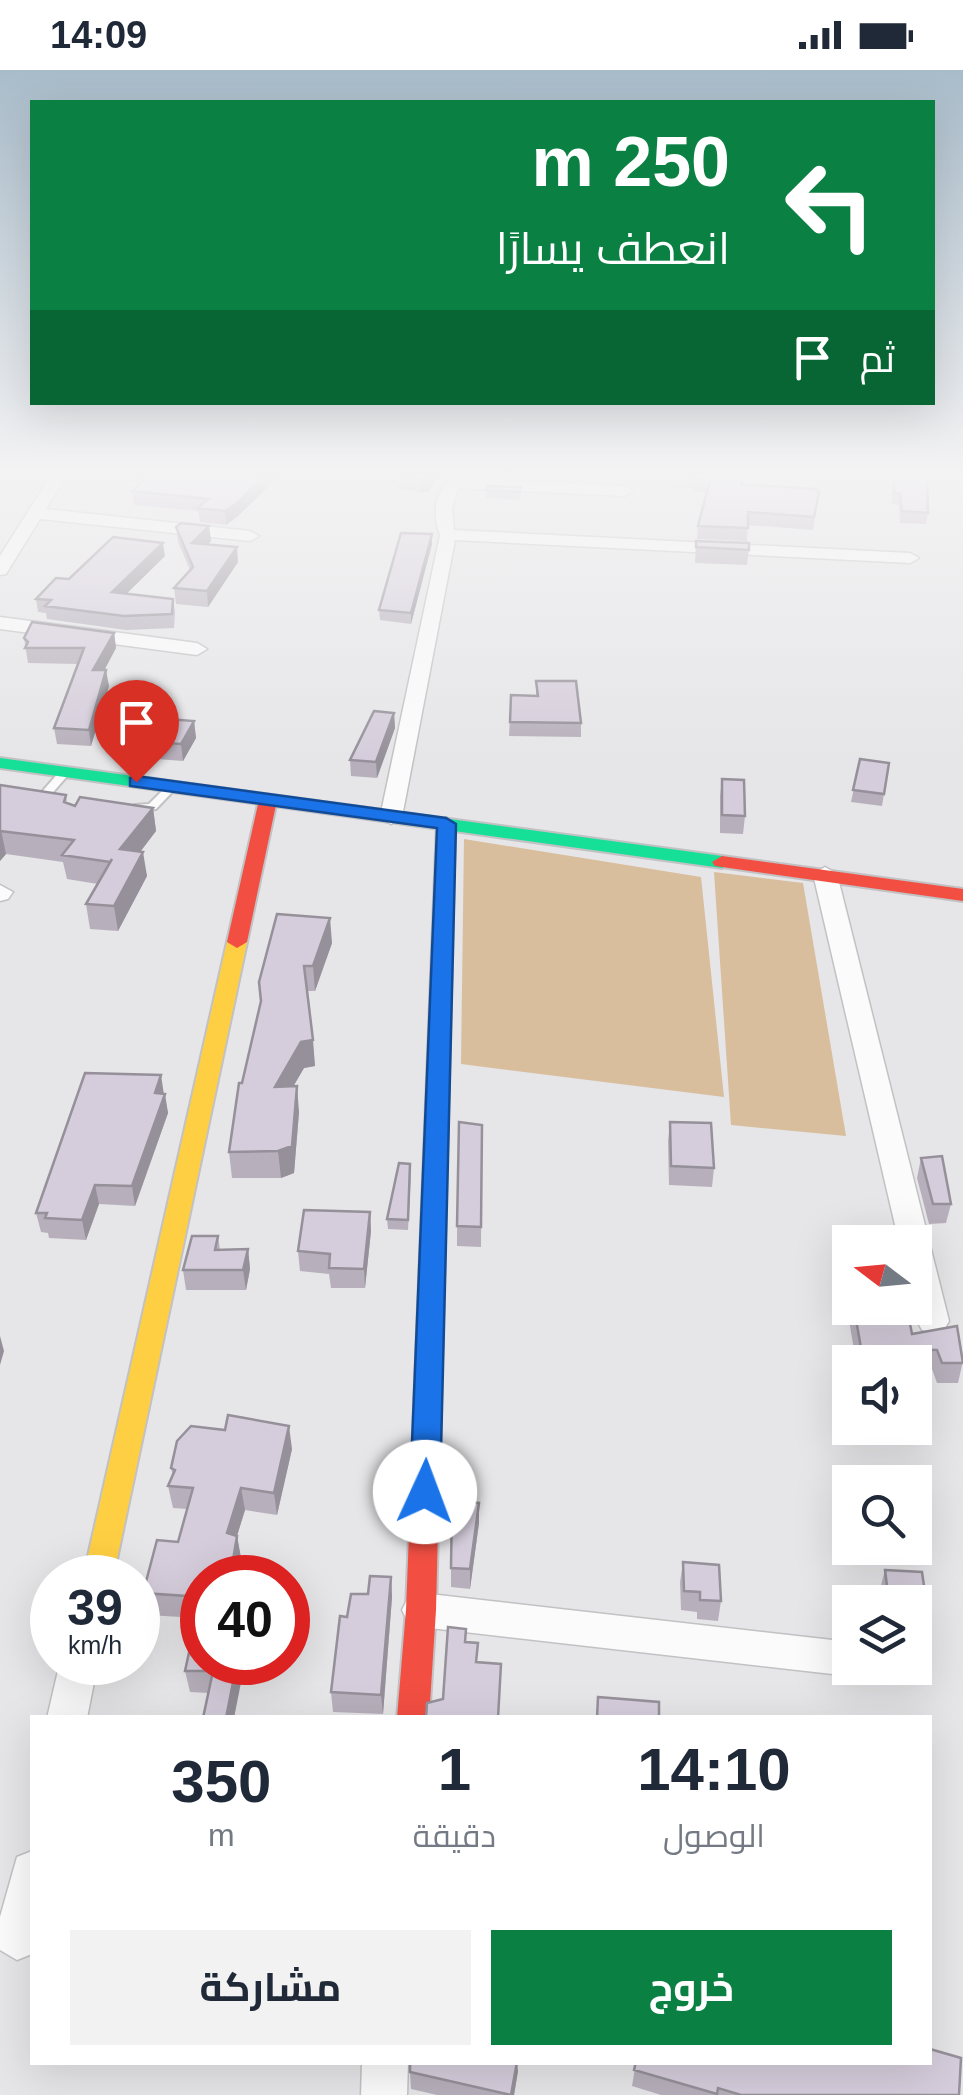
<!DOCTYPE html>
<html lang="ar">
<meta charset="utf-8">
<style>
:root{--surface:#fff;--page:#f2f2f3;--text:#1f2937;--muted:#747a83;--accent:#0b8043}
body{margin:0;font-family:Arial,Cairo,sans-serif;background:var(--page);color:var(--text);direction:rtl;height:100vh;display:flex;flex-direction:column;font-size:38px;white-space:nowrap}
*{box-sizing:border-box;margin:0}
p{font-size:32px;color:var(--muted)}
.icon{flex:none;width:55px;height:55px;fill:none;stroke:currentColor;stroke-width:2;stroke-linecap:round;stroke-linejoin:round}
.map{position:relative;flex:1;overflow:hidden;direction:ltr}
.side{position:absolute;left:30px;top:1645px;width:902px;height:350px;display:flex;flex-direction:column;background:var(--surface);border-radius:0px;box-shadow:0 10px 40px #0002;direction:rtl}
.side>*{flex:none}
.guide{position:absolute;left:30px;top:30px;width:905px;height:305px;border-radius:0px;box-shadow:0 10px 40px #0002;direction:rtl;background:#0b8043;color:#fff;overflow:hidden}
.needle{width:65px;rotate:286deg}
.fabs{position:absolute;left:832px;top:1155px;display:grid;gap:20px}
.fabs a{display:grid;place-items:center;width:100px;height:100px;border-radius:0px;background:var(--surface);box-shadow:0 10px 40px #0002;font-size:50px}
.speed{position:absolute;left:30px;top:1485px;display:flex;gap:20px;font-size:50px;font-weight:700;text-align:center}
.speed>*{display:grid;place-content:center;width:130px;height:130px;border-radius:50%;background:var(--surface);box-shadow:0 10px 40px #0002;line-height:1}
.speed small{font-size:25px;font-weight:400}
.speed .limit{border:15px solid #d22;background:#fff;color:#111}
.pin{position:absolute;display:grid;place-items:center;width:85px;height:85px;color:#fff;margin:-102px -42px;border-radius:50% 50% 50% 0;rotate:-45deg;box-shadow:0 0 10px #0007}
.pin .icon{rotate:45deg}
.me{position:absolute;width:110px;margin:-55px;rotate:2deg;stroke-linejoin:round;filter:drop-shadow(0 0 8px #0008)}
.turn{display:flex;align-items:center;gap:35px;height:210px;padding:0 40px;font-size:45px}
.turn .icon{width:130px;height:130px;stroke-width:2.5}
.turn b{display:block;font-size:70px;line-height:85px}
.then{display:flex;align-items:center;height:95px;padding:0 40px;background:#0003;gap:20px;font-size:38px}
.eta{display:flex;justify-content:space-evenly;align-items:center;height:170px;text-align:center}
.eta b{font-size:60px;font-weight:700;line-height:70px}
.action{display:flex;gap:20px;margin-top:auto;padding:20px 40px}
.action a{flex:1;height:115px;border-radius:0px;background:var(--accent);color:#fff;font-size:40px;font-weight:700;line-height:115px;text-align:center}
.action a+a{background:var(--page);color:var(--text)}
.status{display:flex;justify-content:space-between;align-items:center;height:70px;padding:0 50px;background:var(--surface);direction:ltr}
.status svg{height:28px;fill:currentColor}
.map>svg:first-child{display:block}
</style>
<div class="status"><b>14:09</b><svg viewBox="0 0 49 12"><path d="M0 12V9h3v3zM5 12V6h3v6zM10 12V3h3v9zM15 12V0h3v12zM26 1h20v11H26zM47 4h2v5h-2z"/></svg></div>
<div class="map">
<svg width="963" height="2025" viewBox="0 0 963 2025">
<rect width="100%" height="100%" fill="#e6e5e7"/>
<path fill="#d8be9c" d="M 464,769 L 701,807 L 724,1027 L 461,994 Z
M 714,802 L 803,813 L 846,1066 L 731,1055 Z"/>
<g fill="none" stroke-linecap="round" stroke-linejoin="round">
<g stroke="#c2c1c3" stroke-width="4">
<path id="lane" d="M 65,699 L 70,702 L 69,704 L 48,728 L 40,728 L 40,724 L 61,700 Z
M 172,714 L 177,717 L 156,739 L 135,741 L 129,738 L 135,735 L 149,734 L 168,715 Z"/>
</g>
<g stroke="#c2c1c3" stroke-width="3">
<path id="street" d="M 51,405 L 67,405 L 46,439 L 250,461 L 259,466 L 250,471 L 40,449 L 6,504 L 0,505 L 0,486 Z
M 454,408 L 625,416 L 633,421 L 625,426 L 458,418 L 452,438 L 454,460 L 910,483 L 919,488 L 910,493 L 455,470 L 402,747 L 391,754 L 380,747 L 440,465 C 432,445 434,419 454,408 Z
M 0,547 L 197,573 L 207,579 L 197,585 L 0,559 Z
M 825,797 L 837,804 L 949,1251 L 944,1260 L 933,1263 L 922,1260 L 917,1251 L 915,1172 L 899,1172 L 813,804 Z
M 0,815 L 13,822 L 8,829 L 0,831 Z
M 421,1523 L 850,1572 L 850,1598 L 865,1598 L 850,1606 L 421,1557 L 408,1552 L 402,1540 L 408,1528 Z
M 60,1592 L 98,1592 L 87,1648 L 47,1648 Z
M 32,1781 L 32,1884 L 17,1890 L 0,1880 L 0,1847 L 17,1787 Z
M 362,1992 L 408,1992 L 407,2025 L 361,2025 Z"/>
</g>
<g stroke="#c2c1c3" stroke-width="4">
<path id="fast" d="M 0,688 L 722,786 L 732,792 L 722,798 L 0,698 Z"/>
</g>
<g stroke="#c2c1c3" stroke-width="4">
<path id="slow" d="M 237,866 L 247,872 L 113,1508 L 83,1508 L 227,872 Z"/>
</g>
<g stroke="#c2c1c3" stroke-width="4">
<path id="jam" d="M 268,725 L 277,730 L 247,872 L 237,878 L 227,872 L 259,730 Z
M 446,748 L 455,754 L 436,1540 L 429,1648 L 397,1648 L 406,1540 L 437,754 Z
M 722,786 L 963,819 L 963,831 L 715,796 L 712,792 Z"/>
</g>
<use href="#lane" fill="#fbfbfb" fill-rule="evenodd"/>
<use href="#street" fill="#fbfbfb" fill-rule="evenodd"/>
<use href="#fast" fill="#16e098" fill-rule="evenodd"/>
<use href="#slow" fill="#ffcf43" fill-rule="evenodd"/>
<use href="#jam" fill="#f24e42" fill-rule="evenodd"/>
</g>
<path fill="#b7b0bc" d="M 76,405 L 280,405 L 238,446 L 226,455 L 200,452 L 198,441 L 134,435 L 132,421 L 141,413 L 77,411 Z
M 369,405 L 440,405 L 429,421 L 420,423 L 399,418 Z
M 490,405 L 529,405 L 528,408 Z
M 673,405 L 742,405 L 741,414 L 819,422 L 813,460 L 748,455 L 747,471 L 697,469 L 698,456 L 707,422 L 693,421 L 694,418 L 672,417 Z
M 893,405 L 927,405 L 928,443 L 926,454 L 900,453 L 899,435 L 892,434 Z
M 487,416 L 521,417 L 521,425 L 519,430 L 486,428 Z
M 209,456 L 211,471 L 208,474 L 238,492 L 208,537 L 176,534 L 174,518 L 190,500 L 178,472 L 176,457 Z
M 432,464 L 432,474 L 411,554 L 380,550 L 379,540 Z
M 696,471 L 749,480 L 747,495 L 695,493 Z
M 165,486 L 126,524 L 173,529 L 175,542 L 174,558 L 126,560 L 47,549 L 46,543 L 38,542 L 36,529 L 69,509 Z
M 114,563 L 116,578 L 104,600 L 109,616 L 91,676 L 57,674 L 54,658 L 78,594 L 28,593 L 24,568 Z
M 536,611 L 581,653 L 581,667 L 509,666 L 511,625 L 536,626 Z
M 394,643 L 395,658 L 377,708 L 351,706 L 350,690 Z
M 194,651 L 196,668 L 183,691 L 118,686 L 115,669 Z
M 860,689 L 889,693 L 882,736 L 851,732 Z
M 722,709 L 745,746 L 743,764 L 720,763 L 720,726 Z
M 0,715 L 66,725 L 67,733 L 75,736 L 153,738 L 156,761 L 140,782 L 147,806 L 118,861 L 90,859 L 86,834 L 98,814 L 67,809 L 63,792 L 6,784 L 0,791 Z
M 332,873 L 315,921 L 307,921 L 315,996 L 304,998 L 293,1016 L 299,1042 L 294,1103 L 281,1108 L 232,1108 L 229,1082 L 242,1013 L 261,931 Z
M 164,1024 L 168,1043 L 135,1136 L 99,1134 L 86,1170 L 49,1168 L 48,1163 L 41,1162 L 36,1143 Z
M 670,1052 L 714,1098 L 712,1117 L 669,1115 L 668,1071 Z
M 482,1055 L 481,1177 L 457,1176 L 457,1156 Z
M 921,1088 L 951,1134 L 946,1153 L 929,1154 L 917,1108 Z
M 411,1104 L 408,1160 L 388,1159 L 387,1149 Z
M 370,1142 L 371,1161 L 365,1218 L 331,1218 L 329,1204 L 300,1201 L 298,1181 Z
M 218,1166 L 220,1180 L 248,1179 L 250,1199 L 246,1220 L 186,1220 L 183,1200 Z
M 850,1232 L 850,1238 L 907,1238 L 912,1264 L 963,1291 L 958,1313 L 937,1313 L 932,1299 L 915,1299 L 915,1292 L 856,1292 L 848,1244 Z
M 292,1379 L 277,1445 L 245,1440 L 237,1466 L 241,1488 L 237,1508 L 202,1508 L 245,1592 L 209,1623 L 190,1622 L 185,1601 L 197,1548 L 148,1545 L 143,1523 L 178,1472 L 187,1439 L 173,1438 L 168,1416 L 173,1406 L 171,1398 Z
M 479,1433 L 479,1453 L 470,1519 L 451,1517 L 451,1498 Z
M 683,1492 L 721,1531 L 718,1551 L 697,1549 L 697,1542 L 681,1540 L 680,1512 Z
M 885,1500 L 927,1537 L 921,1556 L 915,1556 L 915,1532 L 882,1532 L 880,1519 Z
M 391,1507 L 392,1527 L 383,1644 L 333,1642 L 331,1622 L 347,1547 L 368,1524 Z
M 636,1992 L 959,2025 L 661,2025 L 632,2016 Z
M 518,2001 L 514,2025 L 437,2025 L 411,2019 L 410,2002 Z"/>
<path fill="#959099" d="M 265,405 L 280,405 L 238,446 L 226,455 L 225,441 Z
M 430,405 L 440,405 L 429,421 L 420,423 L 420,410 Z
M 209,456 L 211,471 L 194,488 L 192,473 Z
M 432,464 L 432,474 L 411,554 L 411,543 Z
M 163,473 L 165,486 L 114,536 L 112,522 Z
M 237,477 L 238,492 L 208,537 L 207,521 Z
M 114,563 L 116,578 L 96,616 L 93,600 Z
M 106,600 L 109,616 L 91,676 L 89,660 Z
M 394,643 L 395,658 L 377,708 L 376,692 Z
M 194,651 L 196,668 L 183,691 L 181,674 Z
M 153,738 L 156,761 L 124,803 L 120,779 Z
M 1,760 L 6,784 L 0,791 L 0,761 Z
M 143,782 L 147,806 L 118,861 L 114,836 Z
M 330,848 L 332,873 L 315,921 L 313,896 Z
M 313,970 L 315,996 L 304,998 L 278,1043 L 275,1017 L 301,972 Z
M 161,1005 L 164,1025 L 155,1023 Z
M 297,1016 L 299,1042 L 294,1103 L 281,1108 L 278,1081 Z
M 165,1024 L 168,1043 L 135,1136 L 132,1116 Z
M 95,1115 L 99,1134 L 86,1170 L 82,1150 Z
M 370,1142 L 371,1161 L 365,1218 L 364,1199 Z
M 248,1179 L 250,1199 L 246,1220 L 243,1200 Z
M 0,1266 L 4,1281 L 0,1295 Z
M 289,1356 L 292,1379 L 277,1445 L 274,1423 Z
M 241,1418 L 245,1440 L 231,1485 L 227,1463 Z
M 479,1433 L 479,1453 L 470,1519 L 470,1499 Z
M 237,1466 L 241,1488 L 237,1508 L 230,1508 Z
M 391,1507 L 392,1527 L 383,1644 L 381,1625 Z
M 237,1592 L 245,1592 L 234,1648 L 226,1648 Z
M 517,1992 L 518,2001 L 514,2025 L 511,2025 Z"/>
<path fill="#d5cddb" stroke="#959099" stroke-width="2.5" d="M 150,405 L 265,405 L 237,433 L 225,441 L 198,438 L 208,429 L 132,421 Z
M 401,405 L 430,405 L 429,408 L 420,410 Z
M 678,405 L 742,405 L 741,414 L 815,419 L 819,422 L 814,447 L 748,442 L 748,458 L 698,456 L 710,410 L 694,409 L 695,406 Z
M 894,405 L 927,405 L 928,443 L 902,441 L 900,423 L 894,423 Z
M 487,416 L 521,417 L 519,422 L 486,420 Z
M 181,453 L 209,456 L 192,473 L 237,477 L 207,521 L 174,518 L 193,497 L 176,457 Z
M 401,463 L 432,464 L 411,543 L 379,540 Z
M 113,467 L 163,473 L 112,522 L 173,529 L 172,544 L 124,546 L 45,536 L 51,530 L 36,529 L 56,508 L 69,509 Z
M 696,471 L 749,473 L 749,480 L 696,477 Z
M 32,552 L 114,563 L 93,600 L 106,600 L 89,660 L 54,658 L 84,578 L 25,578 L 28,572 L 24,568 Z
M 536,611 L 576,611 L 581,653 L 510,652 L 511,625 L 538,626 Z
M 374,641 L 394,643 L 376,692 L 350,690 Z
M 128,646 L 194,651 L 181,674 L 115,669 Z
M 860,689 L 889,693 L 884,724 L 853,720 Z
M 722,709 L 744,710 L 745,746 L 722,745 Z
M 0,715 L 66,725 L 64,732 L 75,736 L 80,727 L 153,738 L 120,779 L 143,782 L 114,836 L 86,834 L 112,789 L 110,792 L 62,785 L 74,770 L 0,761 Z
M 277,844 L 330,848 L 313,896 L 304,896 L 313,970 L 301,972 L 275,1017 L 297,1016 L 292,1076 L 278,1081 L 229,1082 L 239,1013 L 242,1013 L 261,931 L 259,912 Z
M 85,1003 L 161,1005 L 155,1023 L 165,1024 L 132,1116 L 95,1115 L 82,1150 L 45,1148 L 47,1143 L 36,1143 Z
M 459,1052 L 482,1055 L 481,1157 L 457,1156 Z
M 670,1052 L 711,1053 L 714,1098 L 671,1096 Z
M 942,1086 L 951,1134 L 933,1134 L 921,1088 Z
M 399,1093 L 410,1094 L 408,1150 L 387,1149 Z
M 304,1140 L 370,1142 L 364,1199 L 329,1198 L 330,1184 L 298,1181 Z
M 192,1166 L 218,1166 L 215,1180 L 248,1179 L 243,1200 L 183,1200 Z
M 854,1238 L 907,1238 L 912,1264 L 957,1256 L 963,1293 L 942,1293 L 937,1280 L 861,1278 Z
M 228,1345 L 289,1356 L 274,1423 L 241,1418 L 227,1463 L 237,1466 L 230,1508 L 202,1508 L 202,1592 L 237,1592 L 226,1648 L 203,1648 L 213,1601 L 185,1601 L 201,1527 L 143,1523 L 157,1470 L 178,1472 L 193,1418 L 168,1416 L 175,1400 L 171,1398 L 177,1371 L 191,1356 L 225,1360 Z
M 452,1431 L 479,1433 L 470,1499 L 451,1498 Z
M 683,1492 L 719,1495 L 721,1531 L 700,1530 L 700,1522 L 684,1521 Z
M 885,1500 L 922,1502 L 927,1537 L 915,1536 L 915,1532 L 889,1532 Z
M 370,1506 L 391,1507 L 381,1625 L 331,1622 L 340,1546 L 347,1547 L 351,1524 L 368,1524 Z
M 448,1557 L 466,1559 L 465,1572 L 478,1573 L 476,1592 L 501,1594 L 498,1648 L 426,1648 L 427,1633 L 443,1629 Z
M 598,1627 L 659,1632 L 659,1648 L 597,1648 Z
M 930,1979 L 961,1988 L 959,2025 L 741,2025 L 718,2018 L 717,2024 L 634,2000 L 636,1992 L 930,1992 Z
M 410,1992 L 517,1992 L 511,2025 L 410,2002 Z"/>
<linearGradient id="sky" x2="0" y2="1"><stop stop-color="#a9bcca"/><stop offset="0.59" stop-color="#f4f3f4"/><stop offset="1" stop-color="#f4f3f4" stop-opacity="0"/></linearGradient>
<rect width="963" height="688" fill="url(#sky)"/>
<path fill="#1a73e8" stroke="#114b97" stroke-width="2.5" d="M 136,706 L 446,748 L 456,754 L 440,1422 L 435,1431 L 425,1434 L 415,1431 L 410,1422 L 437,758 L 130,716 L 130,708 Z"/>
</svg>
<div class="fabs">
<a><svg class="needle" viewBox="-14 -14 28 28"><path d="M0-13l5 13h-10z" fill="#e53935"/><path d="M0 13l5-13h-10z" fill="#747a83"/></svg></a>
<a><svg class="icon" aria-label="sound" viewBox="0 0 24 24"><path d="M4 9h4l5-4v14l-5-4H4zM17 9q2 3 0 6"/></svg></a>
<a><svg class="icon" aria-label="search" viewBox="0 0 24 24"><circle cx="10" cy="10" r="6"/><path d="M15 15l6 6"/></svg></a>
<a><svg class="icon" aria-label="layers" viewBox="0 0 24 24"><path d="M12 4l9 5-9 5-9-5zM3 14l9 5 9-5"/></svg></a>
</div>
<div class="speed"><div>39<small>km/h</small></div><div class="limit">40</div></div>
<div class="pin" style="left:136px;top:712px;background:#d93025"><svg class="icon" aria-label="arrive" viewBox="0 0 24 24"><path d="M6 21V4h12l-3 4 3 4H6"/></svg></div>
<svg class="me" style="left:425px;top:1422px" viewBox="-20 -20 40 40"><circle r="19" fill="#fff"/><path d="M0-13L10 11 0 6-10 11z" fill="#1a73e8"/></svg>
<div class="guide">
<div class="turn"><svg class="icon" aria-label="left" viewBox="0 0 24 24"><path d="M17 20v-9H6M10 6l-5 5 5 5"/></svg><div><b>250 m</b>انعطف يسارًا</div></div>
<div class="then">ثم<svg class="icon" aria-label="arrive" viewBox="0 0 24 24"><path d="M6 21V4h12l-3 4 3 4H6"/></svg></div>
</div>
<section class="side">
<div class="eta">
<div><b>14:10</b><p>الوصول</p></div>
<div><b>1</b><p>دقيقة</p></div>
<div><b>350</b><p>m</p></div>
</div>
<div class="action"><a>خروج</a><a>مشاركة</a></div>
</section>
</div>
